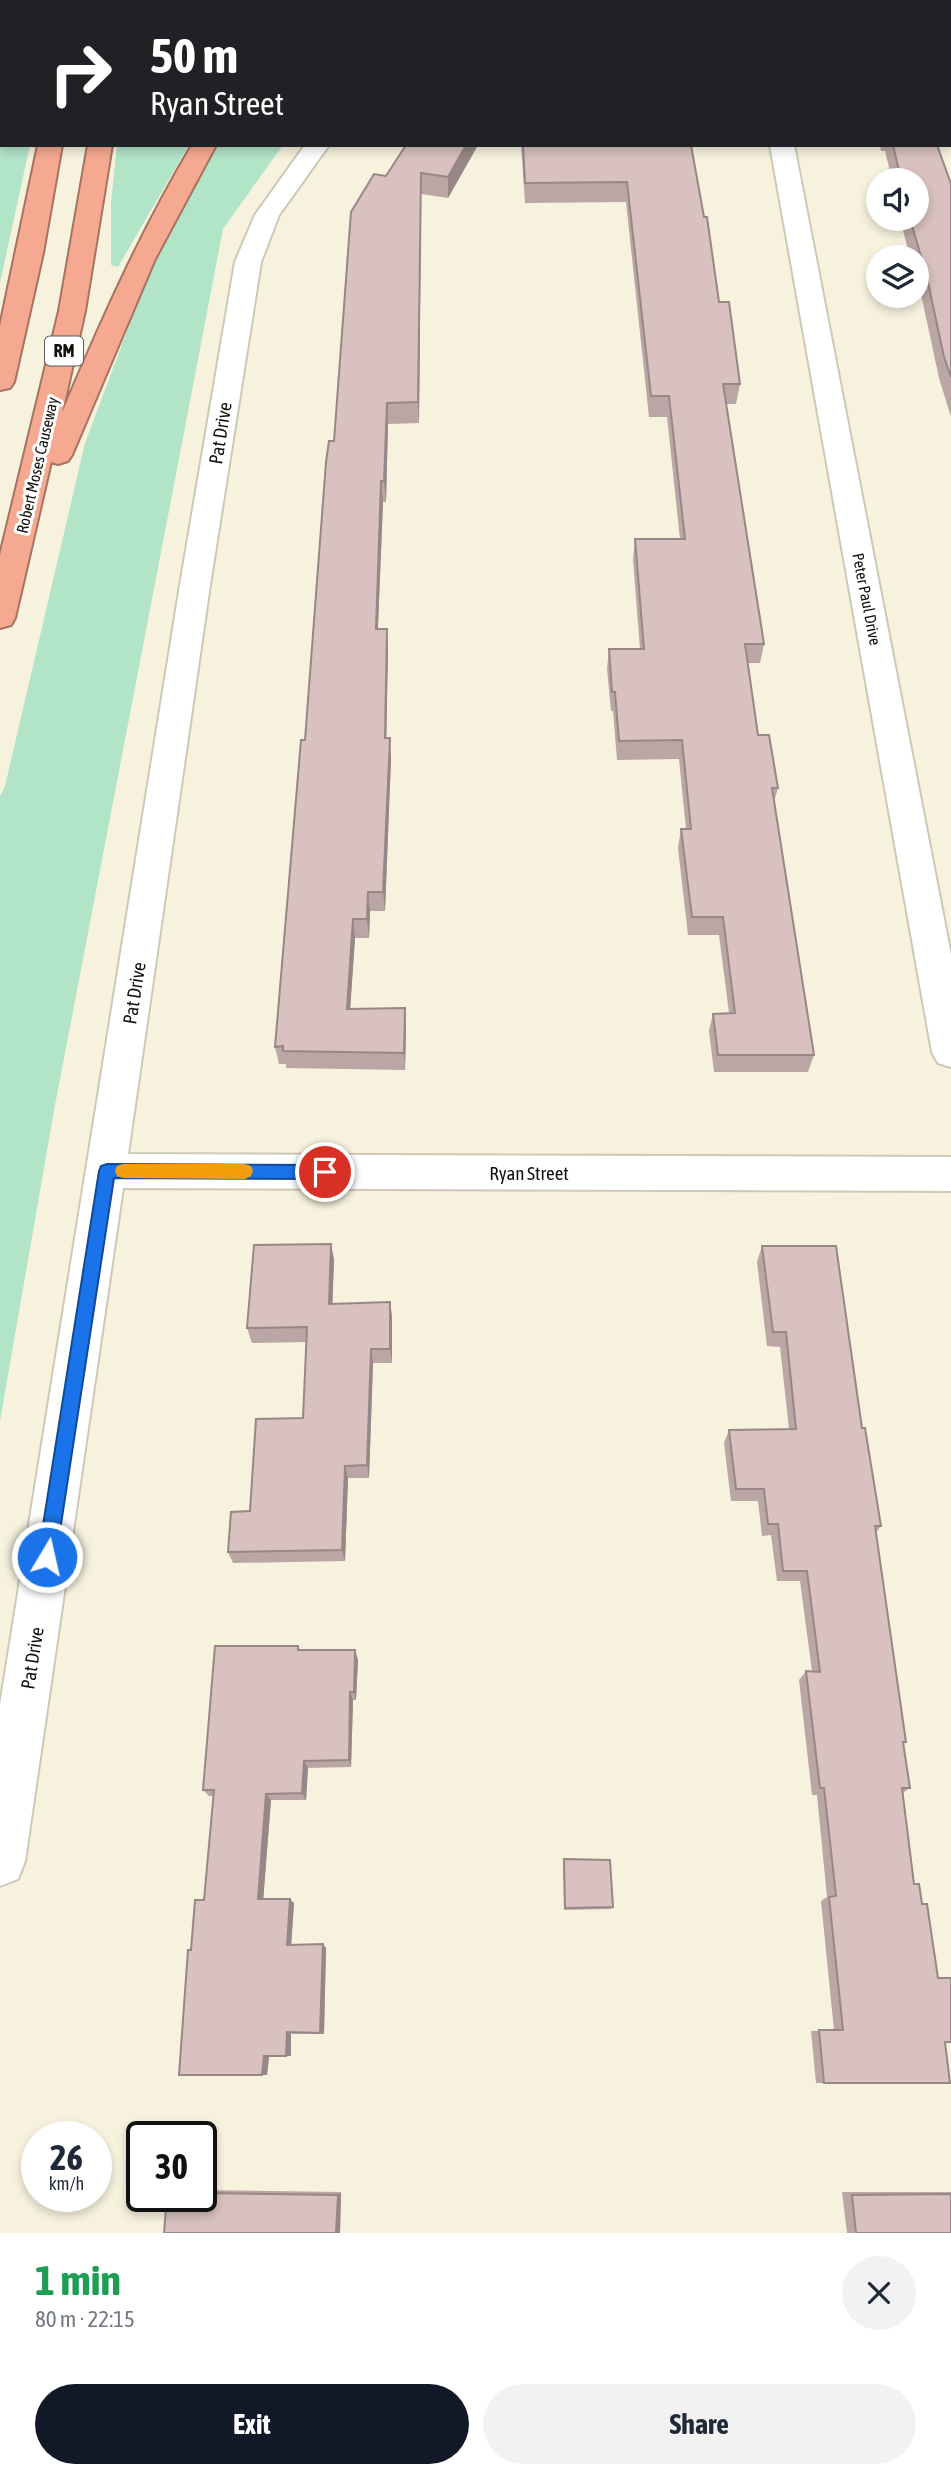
<!DOCTYPE html>
<meta charset="utf-8">
<style>
:root{--surface:#fff;--page:#f2f2f3;--text:#1f2937;--muted:#747a83;--accent:#111827}
body{margin:0;font-family:"Asap Condensed",sans-serif;background:var(--page);color:var(--text);height:100vh;display:flex;flex-direction:column;font-size:26px;white-space:nowrap}
*{box-sizing:border-box;margin:0}
p{font-size:23px;color:var(--muted)}
.icon{flex:none;width:38px;height:38px;fill:none;stroke:currentColor;stroke-width:2;stroke-linecap:round;stroke-linejoin:round}
.map{position:relative;height:2233px;overflow:hidden}
.drawer{display:flex;flex-direction:column;background:var(--surface);flex:1}
.drawer>*{flex:none}
.hud{position:absolute;left:0px;top:0px;width:952px;height:147px;box-shadow:0 4px 10px #0003;background:#202124;color:#fff;overflow:hidden}
.buttons{position:absolute;left:866px;top:168px;display:grid;gap:14px}
.buttons a{display:grid;place-items:center;width:63px;height:63px;border-radius:50%;background:var(--surface);box-shadow:0 4px 10px #0003;font-size:35px}
.speed{position:absolute;left:21px;top:2121px;display:flex;gap:14px;font-size:35px;font-weight:700;text-align:center}
.speed>*{display:grid;place-content:center;width:91px;height:91px;border-radius:50%;background:var(--surface);box-shadow:0 4px 10px #0003;line-height:1}
.speed small{font-size:18px;font-weight:400}
.speed .limit{border:4px solid #111;border-radius:10px;background:#fff;color:#111}
.pin{position:absolute;display:grid;place-items:center;width:60px;height:60px;color:#fff;margin:-30px;border:4px solid #fff;border-radius:50%;box-shadow:0 2px 7px #0007}
.me{position:absolute;width:77px;margin:-38px;rotate:9deg;stroke-linejoin:round;filter:drop-shadow(0 0 5px #0008)}
.turn{display:flex;align-items:center;gap:24px;height:147px;padding:0 35px;font-size:32px}
.turn .icon{width:91px;height:91px;stroke-width:2.5}
.turn b{display:block;font-size:49px;line-height:60px}
.round{display:grid;place-items:center;flex:none;width:74px;height:74px;border-radius:37px;background:var(--page)}
.overview{display:flex;align-items:center;justify-content:space-between;height:119px;padding:0 35px}
h1{font-size:42px;font-weight:700;line-height:52px;color:#1e9e55}
.cta{display:flex;gap:14px;margin-top:auto;padding:14px 35px}
.cta a{flex:1;height:80px;border-radius:42px;background:var(--accent);color:#fff;font-size:28px;font-weight:700;line-height:80px;text-align:center}
.cta a+a{background:var(--page);color:var(--text)}
.map>svg:first-child{display:block}
</style>
<div class="map">
<svg width="951" height="2233" viewBox="0 0 951 2233">
<rect width="100%" height="100%" fill="#f7f2de"/>
<path fill="#b2e4c8" d="M 0,0 L 52,0 L 2,2 L 2,145 L 30,145 L 0,283 Z
M 117,145 L 189,145 L 118,267 L 111,265 L 111,202 Z
M 215,145 L 283,145 L 223,229 L 55,1105 L 0,1421 L 0,796 L 5,786 L 85,443 L 157,251 Z"/>
<g fill="none" stroke-linecap="round" stroke-linejoin="round">
<g stroke="#cec9b7" stroke-width="4">
<path id="minor" d="M 414,0 L 436,0 L 413,2 Z
M 744,0 L 766,0 L 766,2 L 745,2 Z
M 305,145 L 329,145 L 279,215 L 261,262 L 210,585 L 128,1154 L 951,1157 L 951,1191 L 123,1188 L 25,1861 L 18,1879 L 0,1886 L 0,1705 L 180,585 L 235,262 L 255,215 Z
M 770,145 L 794,145 L 951,955 L 951,1067 L 938,1063 L 932,1052 Z"/>
</g>
<g stroke="#a67361" stroke-width="4">
<path id="motorway" d="M 61,0 L 83,0 L 83,2 L 61,2 Z
M 105,0 L 127,0 L 127,2 L 105,2 Z
M 301,0 L 323,0 L 300,2 Z
M 38,145 L 62,145 L 43,253 L 14,382 L 10,388 L 0,390 L 0,326 Z
M 88,145 L 112,145 L 85,311 L 62,413 C 101,321 141,231 192,145 L 216,145 L 155,259 L 72,455 L 68,461 L 58,464 L 51,462 L 15,618 L 11,625 L 0,628 L 0,555 L 59,311 Z"/>
</g>
<use href="#minor" fill="#fff" fill-rule="evenodd"/>
<use href="#motorway" fill="#f5a990" fill-rule="evenodd"/>
</g>
<path fill="#baa6a4" d="M 406,145 L 478,145 L 448,198 L 421,194 L 419,423 L 388,424 L 386,502 L 383,502 L 378,629 L 388,649 L 386,738 L 391,758 L 385,911 L 370,911 L 369,938 L 355,938 L 350,1009 L 406,1026 L 405,1070 L 286,1068 L 286,1064 L 279,1064 L 275,1047 L 334,441 L 386,176 Z
M 521,145 L 691,145 L 719,302 L 740,384 L 736,404 L 726,404 L 764,644 L 760,663 L 748,663 L 758,735 L 778,788 L 774,802 L 814,1055 L 808,1072 L 714,1072 L 709,1031 L 713,1014 L 729,1013 L 719,935 L 688,935 L 678,848 L 681,829 L 686,829 L 679,759 L 617,760 L 613,711 L 611,711 L 607,669 L 609,649 L 640,649 L 633,559 L 635,539 L 680,539 L 667,417 L 649,417 L 626,202 L 525,203 Z
M 880,145 L 937,145 L 951,184 L 951,417 L 939,378 L 921,294 L 917,280 L 917,257 L 910,257 L 900,219 L 917,219 L 917,180 L 892,180 L 885,151 L 881,151 Z
M 762,1246 L 862,1428 L 881,1526 L 876,1533 L 906,1742 L 903,1745 L 910,1788 L 903,1793 L 914,1884 L 922,1904 L 938,1978 L 951,1978 L 951,2043 L 945,2043 L 950,2083 L 816,2083 L 811,2031 L 834,2030 L 821,1901 L 827,1897 L 817,1795 L 812,1795 L 799,1680 L 806,1671 L 812,1671 L 800,1581 L 777,1581 L 771,1535 L 762,1536 L 758,1501 L 731,1501 L 724,1443 L 729,1430 L 789,1429 L 780,1347 L 767,1346 L 757,1262 Z
M 334,1259 L 332,1304 L 390,1302 L 392,1317 L 392,1363 L 373,1363 L 369,1478 L 348,1478 L 345,1561 L 233,1563 L 228,1552 L 250,1511 L 303,1418 L 307,1342 L 252,1343 L 247,1328 Z
M 298,1646 L 300,1650 L 355,1650 L 358,1660 L 356,1700 L 353,1700 L 351,1767 L 308,1768 L 306,1800 L 271,1800 L 263,1899 L 294,1903 L 291,1945 L 326,1948 L 324,2034 L 291,2034 L 291,2056 L 269,2057 L 267,2075 L 179,2075 L 191,1950 L 204,1900 L 214,1796 L 209,1796 L 203,1790 Z
M 564,1859 L 613,1907 L 611,1909 L 564,1910 L 563,1862 Z
M 201,2190 L 341,2192 L 340,2233 L 201,2196 Z
M 842,2192 L 951,2192 L 951,2233 L 847,2233 Z"/>
<path fill="#978786" d="M 466,145 L 478,145 L 448,198 L 448,177 Z
M 421,173 L 421,194 L 419,423 L 418,402 Z
M 387,403 L 388,424 L 386,502 L 384,481 Z
M 381,481 L 383,502 L 377,649 L 376,629 Z
M 387,629 L 388,649 L 386,758 L 385,738 Z
M 390,738 L 391,758 L 385,911 L 383,892 Z
M 368,892 L 370,911 L 369,938 L 367,919 Z
M 353,919 L 355,938 L 349,1027 L 347,1009 Z
M 405,1008 L 406,1026 L 405,1070 L 404,1053 Z
M 331,1244 L 334,1259 L 332,1318 L 329,1304 Z
M 390,1302 L 392,1317 L 392,1363 L 390,1349 Z
M 371,1349 L 373,1363 L 369,1478 L 367,1465 Z
M 345,1466 L 348,1478 L 345,1561 L 342,1550 Z
M 355,1650 L 358,1660 L 356,1700 L 354,1692 Z
M 350,1692 L 353,1700 L 351,1767 L 349,1760 Z
M 304,1761 L 308,1768 L 306,1800 L 302,1793 Z
M 266,1794 L 271,1800 L 263,1903 L 258,1899 Z
M 290,1899 L 294,1903 L 291,1948 L 287,1945 Z
M 323,1944 L 326,1948 L 324,2034 L 320,2033 Z
M 287,2032 L 291,2034 L 291,2056 L 286,2056 Z
M 264,2056 L 269,2057 L 267,2075 L 262,2075 Z
M 341,2192 L 340,2233 L 336,2233 L 338,2195 Z"/>
<path fill="#d8c1bf" stroke="#978786" stroke-width="2" d="M 616,0 L 673,0 L 673,2 L 616,2 Z
M 852,0 L 937,0 L 938,2 L 853,2 Z
M 950,27 L 951,117 L 950,117 Z
M 406,145 L 466,145 L 448,177 L 421,173 L 418,402 L 387,403 L 384,481 L 381,481 L 376,629 L 387,629 L 385,738 L 390,738 L 383,892 L 368,892 L 367,919 L 353,919 L 347,1009 L 405,1008 L 404,1053 L 283,1051 L 283,1046 L 275,1047 L 301,740 L 305,740 L 326,462 L 329,441 L 334,441 L 351,212 L 374,174 L 386,176 Z
M 523,145 L 691,145 L 704,217 L 707,217 L 719,302 L 729,302 L 740,384 L 723,384 L 764,644 L 745,644 L 758,735 L 769,735 L 778,788 L 772,788 L 814,1055 L 718,1055 L 713,1014 L 735,1013 L 723,917 L 692,917 L 681,829 L 691,829 L 682,740 L 619,741 L 615,692 L 612,692 L 609,649 L 644,649 L 635,539 L 685,539 L 669,396 L 651,396 L 627,182 L 525,183 Z
M 893,145 L 937,145 L 951,184 L 951,377 L 944,357 L 926,273 L 910,219 L 917,219 L 917,180 L 901,180 Z
M 331,1244 L 329,1304 L 390,1302 L 390,1349 L 371,1349 L 367,1465 L 345,1466 L 342,1550 L 228,1552 L 231,1512 L 250,1511 L 256,1419 L 303,1418 L 307,1327 L 247,1328 L 254,1245 Z
M 762,1246 L 836,1246 L 862,1428 L 865,1428 L 881,1526 L 875,1526 L 906,1742 L 903,1742 L 910,1788 L 902,1788 L 914,1884 L 919,1884 L 922,1904 L 927,1904 L 938,1978 L 951,1978 L 951,2042 L 945,2042 L 950,2083 L 824,2083 L 819,2030 L 843,2030 L 829,1897 L 836,1896 L 824,1788 L 820,1788 L 806,1671 L 820,1672 L 807,1571 L 783,1571 L 778,1524 L 768,1524 L 764,1489 L 736,1489 L 729,1430 L 796,1429 L 786,1332 L 773,1332 Z
M 215,1646 L 298,1646 L 298,1650 L 355,1650 L 354,1692 L 350,1692 L 349,1760 L 304,1761 L 302,1793 L 266,1794 L 258,1899 L 290,1899 L 287,1945 L 323,1944 L 320,2033 L 287,2032 L 286,2056 L 264,2056 L 262,2075 L 179,2075 L 188,1950 L 191,1950 L 195,1900 L 204,1900 L 214,1790 L 203,1790 Z
M 564,1859 L 610,1860 L 613,1907 L 565,1908 Z
M 201,2193 L 338,2195 L 336,2233 L 164,2233 L 167,2196 L 201,2196 Z
M 951,2194 L 951,2233 L 856,2233 L 852,2195 Z"/>
<path fill="#1a73e8" stroke="#114b97" stroke-width="2" d="M 107,1164 L 325,1165 L 331,1167 L 333,1172 L 331,1177 L 325,1179 L 114,1178 L 56,1557 L 54,1564 L 47,1567 L 40,1564 L 38,1557 L 99,1171 L 101,1166 Z"/>
<path fill="#f59e0b" d="M 123,1164 L 245,1164 L 251,1166 L 253,1171 L 251,1176 L 245,1179 L 123,1178 L 117,1176 L 115,1171 L 117,1166 Z"/>
<g text-anchor="middle" stroke-width="6" stroke-linejoin="round" paint-order="stroke">
<g font-size="16" fill="#12100a" stroke="#fff">
<text transform="translate(37 465) rotate(-77)" y="6">Robert Moses Causeway</text>
<text transform="translate(867 599) rotate(79)" y="6">Peter Paul Drive</text>
</g>
<rect fill="#fff" stroke="#595854" stroke-width="2" x="45" y="336.5" width="38" height="29" rx="5"/>
<g font-size="18" font-weight="bold" fill="#12100a">
<text x="64" y="357">RM</text>
</g>
<g font-size="19" fill="#12100a" stroke="#fff">
<text transform="translate(220 433) rotate(-81)" y="7">Pat Drive</text>
<text transform="translate(134 993) rotate(-81)" y="7">Pat Drive</text>
<text x="529" y="1180">Ryan Street</text>
<text transform="translate(32 1658) rotate(-81)" y="7">Pat Drive</text>
</g>
</g>
</svg>
<div class="buttons">
<a><svg class="icon" aria-label="sound" viewBox="0 0 24 24"><path d="M4 9h4l5-4v14l-5-4H4zM17 9q2 3 0 6"/></svg></a>
<a><svg class="icon" aria-label="layers" viewBox="0 0 24 24"><path d="M12 4l9 5-9 5-9-5zM3 14l9 5 9-5"/></svg></a>
</div>
<div class="speed"><div>26<small>km/h</small></div><div class="limit">30</div></div>
<div class="pin" style="left:325px;top:1172px;background:#d93025"><svg class="icon" aria-label="arrive" viewBox="0 0 24 24"><path d="M6 21V4h12l-3 4 3 4H6"/></svg></div>
<svg class="me" style="left:47px;top:1557px" viewBox="-20 -20 40 40"><circle r="17" fill="#1a73e8" stroke="#fff" stroke-width="3"/><path d="M0-11L8 9 0 5-8 9z" fill="#fff"/></svg>
<div class="hud">
<div class="turn"><svg class="icon" aria-label="right" viewBox="0 0 24 24"><path d="M7 20v-9h11M14 6l5 5-5 5"/></svg><div><b>50 m</b>Ryan Street</div></div>
</div>
</div>
<section class="drawer">
<div class="overview"><div><h1>1 min</h1><p>80 m · 22:15</p></div><a class="round"><svg class="icon" aria-label="close" viewBox="0 0 24 24"><path d="M6 6l12 12M18 6L6 18"/></svg></a></div>
<div class="cta"><a>Exit</a><a>Share</a></div>
</section>
